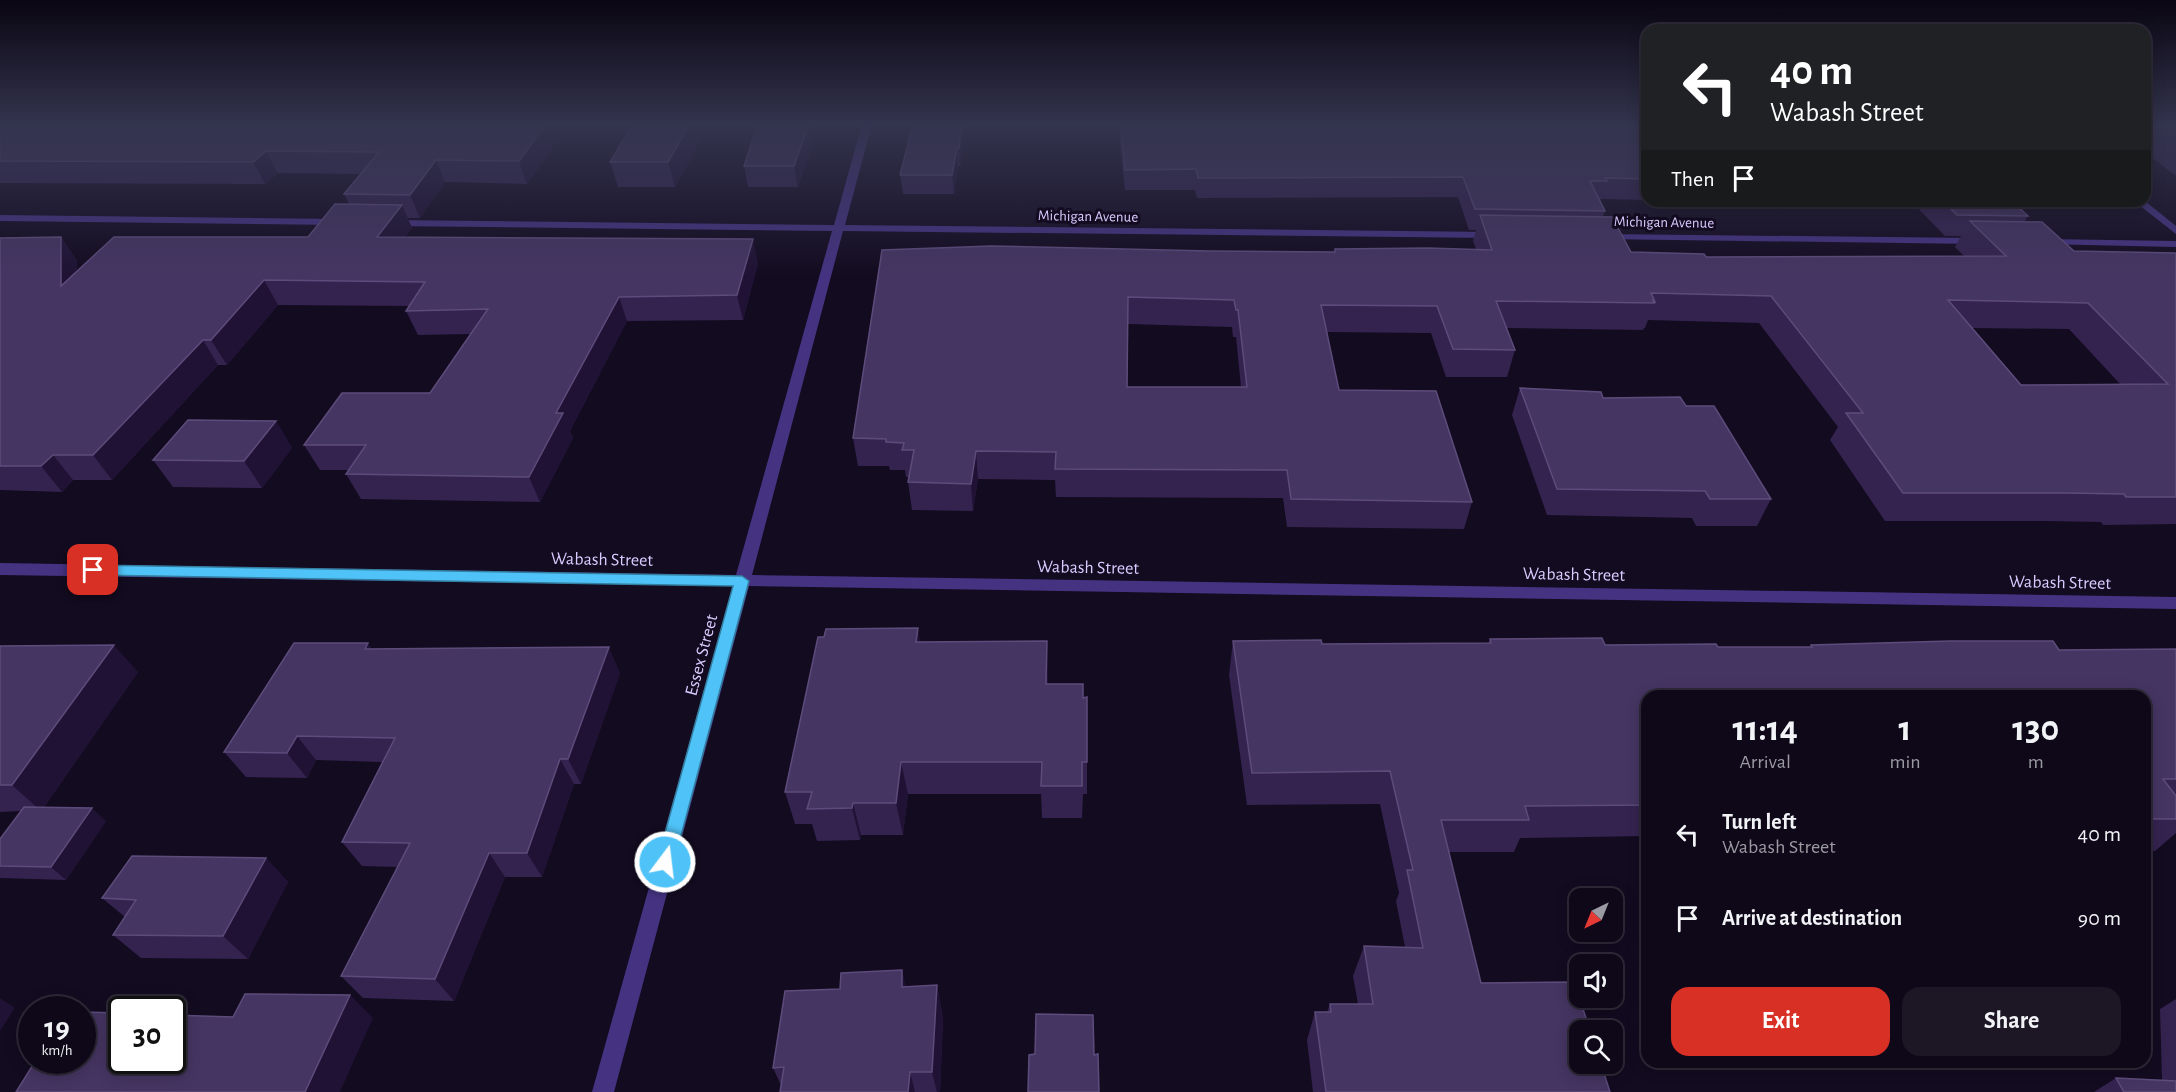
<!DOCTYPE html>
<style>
:root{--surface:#0e0818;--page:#1c1625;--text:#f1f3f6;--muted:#9b9aa2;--line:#2e2937;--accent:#d93025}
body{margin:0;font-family:"Alegreya Sans",sans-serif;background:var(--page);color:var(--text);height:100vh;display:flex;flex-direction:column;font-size:22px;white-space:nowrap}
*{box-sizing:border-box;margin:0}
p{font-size:20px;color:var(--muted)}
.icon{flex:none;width:33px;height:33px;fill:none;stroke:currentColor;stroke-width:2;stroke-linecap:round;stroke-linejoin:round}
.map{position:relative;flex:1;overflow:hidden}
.panel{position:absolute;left:1641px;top:690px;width:510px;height:378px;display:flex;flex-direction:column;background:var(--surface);border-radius:18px;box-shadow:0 3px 15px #0003,0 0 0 2px var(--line)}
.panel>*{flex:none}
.banner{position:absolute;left:1641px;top:24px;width:510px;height:183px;border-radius:18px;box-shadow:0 3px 15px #0003,0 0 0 2px var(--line);background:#202124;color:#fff;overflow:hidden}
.needle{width:39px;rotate:223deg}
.fabs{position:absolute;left:1569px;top:888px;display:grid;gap:12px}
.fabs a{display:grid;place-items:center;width:54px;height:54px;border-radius:12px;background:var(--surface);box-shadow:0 3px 15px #0003,0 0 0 2px var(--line);font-size:30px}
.speed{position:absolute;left:18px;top:996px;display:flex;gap:12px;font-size:30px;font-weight:700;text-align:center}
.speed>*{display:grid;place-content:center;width:78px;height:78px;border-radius:50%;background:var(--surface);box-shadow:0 3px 15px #0003,0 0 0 2px var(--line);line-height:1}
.speed small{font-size:15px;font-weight:400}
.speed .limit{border:3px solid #111;border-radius:9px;background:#fff;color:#111}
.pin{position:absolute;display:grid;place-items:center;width:51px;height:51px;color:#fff;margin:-26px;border-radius:12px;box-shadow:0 3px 9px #0006}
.me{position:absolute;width:66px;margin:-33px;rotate:15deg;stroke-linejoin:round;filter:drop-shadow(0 0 4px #0008)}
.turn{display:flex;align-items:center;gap:21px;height:126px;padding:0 30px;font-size:27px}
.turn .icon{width:78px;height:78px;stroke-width:2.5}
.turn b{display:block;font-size:42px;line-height:51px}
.then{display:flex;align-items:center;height:57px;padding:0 30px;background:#0003;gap:12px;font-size:22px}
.eta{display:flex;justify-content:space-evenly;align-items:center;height:102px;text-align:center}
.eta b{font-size:36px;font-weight:600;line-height:42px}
.action{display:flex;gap:12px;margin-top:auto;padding:12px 30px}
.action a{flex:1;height:69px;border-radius:18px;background:var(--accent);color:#fff;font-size:24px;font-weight:600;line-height:69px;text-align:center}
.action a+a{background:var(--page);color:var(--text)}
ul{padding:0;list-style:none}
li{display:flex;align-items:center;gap:18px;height:84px;padding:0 30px}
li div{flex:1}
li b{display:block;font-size:22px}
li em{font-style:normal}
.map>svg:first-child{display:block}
</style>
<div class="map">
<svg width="2176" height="1092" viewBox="0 0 2176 1092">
<rect width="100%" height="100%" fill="#130b20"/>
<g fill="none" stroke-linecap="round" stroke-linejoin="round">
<path fill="#453382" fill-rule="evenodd" d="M 862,124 L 872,124 L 845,225 L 1494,232 L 1500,235 L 1494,238 L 843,231 L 752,575 L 2176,597 L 2176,609 L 749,586 L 614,1092 L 592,1092 L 733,586 L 0,575 L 0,563 L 736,575 L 832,231 L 390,226 L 385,223 L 390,220 L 834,225 Z
M 2134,201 L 2145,201 L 2176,226 L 2176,234 Z
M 0,215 L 339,219 L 344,222 L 339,225 L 0,221 Z
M 1605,234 L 1977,238 L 1983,241 L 1977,244 L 1601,239 L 1599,237 Z
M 2046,239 L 2176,241 L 2176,247 L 2042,244 L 2040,242 Z"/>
</g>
<path fill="#34234f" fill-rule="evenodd" d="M 0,124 L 569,124 L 527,184 L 445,182 L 420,218 L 407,218 L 412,228 L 405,237 L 758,263 L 743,320 L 627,321 L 570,431 L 573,438 L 540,502 L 361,499 L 346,474 L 349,470 L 320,470 L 304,445 L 430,393 L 471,334 L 418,335 L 406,311 L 409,306 L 278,305 L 227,365 L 218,365 L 112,480 L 73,480 L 62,492 L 0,490 L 0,238 L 61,237 L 77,261 L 77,271 L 308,237 L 349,204 L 344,194 L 361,174 L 278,173 L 265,184 L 0,183 Z
M 710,124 L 675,187 L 618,187 L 610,162 Z
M 814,124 L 811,132 L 813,143 L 798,187 L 748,187 L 744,166 Z
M 913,124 L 966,124 L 960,166 L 958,166 L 954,194 L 903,194 L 900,175 Z
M 1120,124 L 1647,125 L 1647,200 L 1601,199 L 1600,201 L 1605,211 L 1603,216 L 1631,252 L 1706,257 L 1964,256 L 1955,247 L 1961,236 L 1945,236 L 1911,201 L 2012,201 L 2028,216 L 2025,221 L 2074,251 L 2176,253 L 2176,524 L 2103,525 L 2101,522 L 2046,521 L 1885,521 L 1830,440 L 1838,427 L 1759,323 L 1648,320 L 1645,328 L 1644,328 L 1643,330 L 1506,328 L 1515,350 L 1507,377 L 1446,377 L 1431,333 L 1326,332 L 1339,390 L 1472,502 L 1464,529 L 1287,527 L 1283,498 L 1056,497 L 1055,480 L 978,479 L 973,511 L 912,510 L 908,482 L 909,477 L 906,477 L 905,470 L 890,470 L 889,466 L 858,466 L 853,438 L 1210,251 L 1334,252 L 1335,249 L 1476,249 L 1473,241 L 1476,230 L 1469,230 L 1458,197 L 1197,198 L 1195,190 L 1125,190 L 1119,135 ZM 1128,324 L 1232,327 L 1233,337 L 1236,337 L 1241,387 L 1127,387 ZM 1972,328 L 2069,329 L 2121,385 L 2021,385 Z
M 2145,124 L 2176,124 L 2176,176 L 2145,152 Z
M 1731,201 L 1804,201 L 1804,202 Z
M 1520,388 L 1603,398 L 1686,406 L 1771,499 L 1757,526 L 1696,526 L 1692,518 L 1547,515 L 1512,415 Z
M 276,421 L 292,448 L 262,488 L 173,487 L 153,460 Z
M 1490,639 L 1605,645 L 1718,647 L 1810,647 L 1811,645 L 2059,650 L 2176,649 L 2176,833 L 2155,851 L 2145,851 L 2145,696 L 1647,696 L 1647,836 L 1520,838 L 1514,852 L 1449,852 L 1481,983 L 1610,1092 L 1313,1092 L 1307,1040 L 1315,1012 L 1327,1012 L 1330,1004 L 1358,1004 L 1353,976 L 1364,946 L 1405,947 L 1396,901 L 1399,893 L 1380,804 L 1247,805 L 1229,675 L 1233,641 L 1322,644 L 1488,643 Z
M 920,642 L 1048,674 L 1048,684 L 1083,698 L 1087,697 L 1087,794 L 1083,794 L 1082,818 L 1042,818 L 1041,794 L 908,794 L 903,835 L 861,835 L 860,840 L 817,841 L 812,824 L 795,824 L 785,792 Z
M 0,646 L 138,672 L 44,807 L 106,821 L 66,880 L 0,878 L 0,839 L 21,811 L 0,812 Z
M 372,649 L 620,673 L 581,784 L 574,784 L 542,877 L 505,877 L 454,1001 L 363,998 L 341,976 L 398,867 L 362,866 L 342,842 L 382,762 L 316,760 L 307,778 L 246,777 L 224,752 Z
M 266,858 L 288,882 L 248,959 L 141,958 L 113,935 L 125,917 L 102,898 Z
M 937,985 L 943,1018 L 940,1092 L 780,1092 L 781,1085 L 773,1068 L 906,987 Z
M 2176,999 L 2176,1092 L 2094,1092 L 2116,1078 L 2162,1080 L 2160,1009 Z"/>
<path fill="#1f1234" d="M 546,124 L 569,124 L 527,184 L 519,161 Z
M 690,124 L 710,124 L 675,187 L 668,162 Z
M 804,124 L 814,124 L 811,132 L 813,143 L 798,187 L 794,166 Z
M 962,124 L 966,124 L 960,166 L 959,148 Z
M 957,148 L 958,166 L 954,194 L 952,175 Z
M 266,151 L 278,173 L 265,184 L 253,162 Z
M 436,160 L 445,182 L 420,218 L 410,195 Z
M 402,205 L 412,228 L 388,261 L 377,237 Z
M 61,237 L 77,261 L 78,310 L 61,286 Z
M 753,239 L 758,263 L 743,320 L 737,295 Z
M 264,280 L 278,305 L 227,365 L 211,340 Z
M 619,297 L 627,321 L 570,431 L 573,438 L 540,502 L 529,477 L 556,413 Z
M 203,340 L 218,365 L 112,480 L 93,455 Z
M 276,421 L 292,448 L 262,488 L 244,461 Z
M 976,451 L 978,479 L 973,511 L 971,484 Z
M 53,455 L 73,480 L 62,492 L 41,466 Z
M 918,628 L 923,662 L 916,642 Z
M 1047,641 L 1048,674 L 1047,717 L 1046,684 Z
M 368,643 L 385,669 L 365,649 Z
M 114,645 L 138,672 L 41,811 L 12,785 Z
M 609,647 L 620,673 L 581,784 L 568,759 Z
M 297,736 L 316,760 L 307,778 L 287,753 Z
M 560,759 L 574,784 L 542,877 L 527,853 Z
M 901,762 L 908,794 L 903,835 L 896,803 Z
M 853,803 L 861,835 L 860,840 L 852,808 Z
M 92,808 L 106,821 L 66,880 L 51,867 Z
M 489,853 L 505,877 L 454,1001 L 435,979 Z
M 266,858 L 288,882 L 248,959 L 223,936 Z
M 902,970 L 910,1003 L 902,987 Z
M 937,985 L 943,1018 L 940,1092 L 937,1092 L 932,1072 Z
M 350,995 L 373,1018 L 340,1092 L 305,1092 Z
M 0,998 L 15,1008 L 0,1031 Z
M 910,1072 L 915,1092 L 908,1092 Z"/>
<path fill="#453562" stroke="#5d4c7b" stroke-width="1.5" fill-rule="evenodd" d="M 0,124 L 546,124 L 519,161 L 436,160 L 410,195 L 344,194 L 379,152 L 266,151 L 253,162 L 0,161 Z
M 633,124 L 690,124 L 668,162 L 610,162 Z
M 758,124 L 809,124 L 794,166 L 744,166 Z
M 913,124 L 962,124 L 959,148 L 957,148 L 952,175 L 900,175 Z
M 1121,124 L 1647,125 L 1647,179 L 1605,178 L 1607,181 L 1590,181 L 1605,211 L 1475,209 L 1463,177 L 1198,178 L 1196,169 L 1125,170 Z
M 1943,201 L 2012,201 L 2028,216 L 1957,215 Z
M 335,204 L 402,205 L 377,237 L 753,239 L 737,295 L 619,297 L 556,413 L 563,413 L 529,477 L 346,474 L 366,445 L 304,445 L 342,393 L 430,393 L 488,309 L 406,311 L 425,282 L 264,280 L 211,340 L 203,340 L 93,455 L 53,455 L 41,466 L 0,466 L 0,238 L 61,237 L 61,286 L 114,237 L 308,237 Z
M 1480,215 L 1612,217 L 1631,252 L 1704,254 L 1706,257 L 2006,256 L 1970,221 L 2042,222 L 2074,251 L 2176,253 L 2176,497 L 2126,497 L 2124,494 L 2068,493 L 1903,493 L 1846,413 L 1863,413 L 1771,296 L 1651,293 L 1655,302 L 1653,301 L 1654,303 L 1496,301 L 1515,350 L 1453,349 L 1437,306 L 1321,305 L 1339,390 L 1436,391 L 1472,502 L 1291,499 L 1287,470 L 1055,469 L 1056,452 L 976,451 L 971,484 L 908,482 L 914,450 L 902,450 L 904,443 L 886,442 L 886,439 L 853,438 L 882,250 L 991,246 L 1210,251 L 1335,252 L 1335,249 L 1428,248 L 1492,250 ZM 1128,297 L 1234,300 L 1236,310 L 1238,310 L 1247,387 L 1127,387 ZM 1948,300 L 2088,303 L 2168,384 L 2021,385 Z
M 1520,388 L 1601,392 L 1603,398 L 1680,397 L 1686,406 L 1714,406 L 1771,499 L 1710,499 L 1705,491 L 1557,489 Z
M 188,420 L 276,421 L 244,461 L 153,460 Z
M 918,628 L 916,642 L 1047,641 L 1046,684 L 1083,684 L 1083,698 L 1087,697 L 1087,762 L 1082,762 L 1082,786 L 1041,786 L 1042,762 L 901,762 L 896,803 L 853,803 L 852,808 L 807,809 L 812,792 L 785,792 L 818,637 L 824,637 L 826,629 Z
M 1602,638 L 1605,645 L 1716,644 L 1718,647 L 1812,647 L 1811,645 L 1950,641 L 2053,641 L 2059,650 L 2176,649 L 2176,779 L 2163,779 L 2176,796 L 2176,819 L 2145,819 L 2145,696 L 1647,696 L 1647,805 L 1525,806 L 1529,820 L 1441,820 L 1481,983 L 1574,982 L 1590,1030 L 1580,1030 L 1580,1064 L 1601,1064 L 1610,1092 L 1326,1092 L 1315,1012 L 1331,1012 L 1330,1004 L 1373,1004 L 1364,946 L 1423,948 L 1407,870 L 1413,870 L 1390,771 L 1252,773 L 1233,641 L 1321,640 L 1322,644 L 1491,643 L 1490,639 Z
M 294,643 L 368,643 L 365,649 L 609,647 L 568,759 L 560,759 L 527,853 L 489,853 L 435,979 L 341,976 L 410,843 L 342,842 L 395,738 L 297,736 L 287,753 L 224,752 Z
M 114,645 L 12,785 L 0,785 L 0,646 Z
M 24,807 L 92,808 L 51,867 L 0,866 L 0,839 Z
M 132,856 L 266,858 L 223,936 L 113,935 L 136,900 L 102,898 Z
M 902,970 L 902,987 L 937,985 L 932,1072 L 910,1072 L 908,1092 L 780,1092 L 784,1067 L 773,1068 L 785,991 L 840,989 L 841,973 Z
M 245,994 L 350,995 L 305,1092 L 16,1092 L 36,1060 L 82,1060 L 82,1012 L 122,1013 L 122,1060 L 172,1060 L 172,1015 L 233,1017 Z
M 1036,1014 L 1093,1015 L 1094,1055 L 1098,1054 L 1099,1092 L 1028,1092 L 1029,1055 L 1035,1054 Z
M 2116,1078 L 2176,1081 L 2176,1092 L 2124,1092 Z"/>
<linearGradient id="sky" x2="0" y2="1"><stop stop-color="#0a0612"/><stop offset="0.45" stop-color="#33344e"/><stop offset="1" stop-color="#33344e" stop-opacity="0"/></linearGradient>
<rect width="2176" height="277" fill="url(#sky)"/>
<path fill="#4fc3f7" stroke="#337fa1" stroke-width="1.5" d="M 93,565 L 742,576 L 749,581 L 674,862 L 671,867 L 665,869 L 659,867 L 657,862 L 733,586 L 93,575 L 86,570 Z"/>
<g text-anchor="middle" stroke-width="6" stroke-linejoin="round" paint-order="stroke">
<g font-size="15" fill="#dacaff" stroke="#130b20">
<text transform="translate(1088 216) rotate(1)" y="5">Michigan Avenue</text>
<text transform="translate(1664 222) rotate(1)" y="5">Michigan Avenue</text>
</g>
<g font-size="18" fill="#dacaff" stroke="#130b20">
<text transform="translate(602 559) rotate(1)" y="6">Wabash Street</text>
<text transform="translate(1088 567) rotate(1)" y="6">Wabash Street</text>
<text transform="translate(1574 574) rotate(1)" y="6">Wabash Street</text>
<text transform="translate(2060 582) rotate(1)" y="6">Wabash Street</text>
<text transform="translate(701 655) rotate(-75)" y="6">Essex Street</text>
</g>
</g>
</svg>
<div class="fabs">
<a><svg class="needle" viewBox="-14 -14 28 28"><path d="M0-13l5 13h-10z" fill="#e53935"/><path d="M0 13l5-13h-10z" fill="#9b9aa2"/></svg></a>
<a><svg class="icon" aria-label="sound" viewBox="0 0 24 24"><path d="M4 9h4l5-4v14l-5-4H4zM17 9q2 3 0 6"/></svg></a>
<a><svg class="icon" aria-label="search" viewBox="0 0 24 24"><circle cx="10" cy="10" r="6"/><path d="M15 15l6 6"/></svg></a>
</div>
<div class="speed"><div>19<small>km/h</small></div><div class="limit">30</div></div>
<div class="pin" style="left:93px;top:570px;background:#d93025"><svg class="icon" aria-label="arrive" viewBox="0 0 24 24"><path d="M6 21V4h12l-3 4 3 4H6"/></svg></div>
<svg class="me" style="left:665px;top:862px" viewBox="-20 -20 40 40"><circle r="17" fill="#4fc3f7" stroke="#fff" stroke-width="3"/><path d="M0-11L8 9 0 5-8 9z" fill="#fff"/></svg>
<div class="banner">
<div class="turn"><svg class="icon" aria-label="left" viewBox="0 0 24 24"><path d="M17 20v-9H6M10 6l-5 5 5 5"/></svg><div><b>40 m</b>Wabash Street</div></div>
<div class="then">Then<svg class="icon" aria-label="arrive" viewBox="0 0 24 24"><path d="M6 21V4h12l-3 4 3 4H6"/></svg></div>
</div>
<section class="panel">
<div class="eta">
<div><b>11:14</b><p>Arrival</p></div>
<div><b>1</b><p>min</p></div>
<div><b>130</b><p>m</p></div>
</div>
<ul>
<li><svg class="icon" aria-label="left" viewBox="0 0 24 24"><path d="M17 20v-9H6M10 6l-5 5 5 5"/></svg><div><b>Turn left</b><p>Wabash Street</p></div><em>40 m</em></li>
<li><svg class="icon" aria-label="arrive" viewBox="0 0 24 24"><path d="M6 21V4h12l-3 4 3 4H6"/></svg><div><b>Arrive at destination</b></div><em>90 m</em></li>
</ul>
<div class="action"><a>Exit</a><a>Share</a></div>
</section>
</div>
